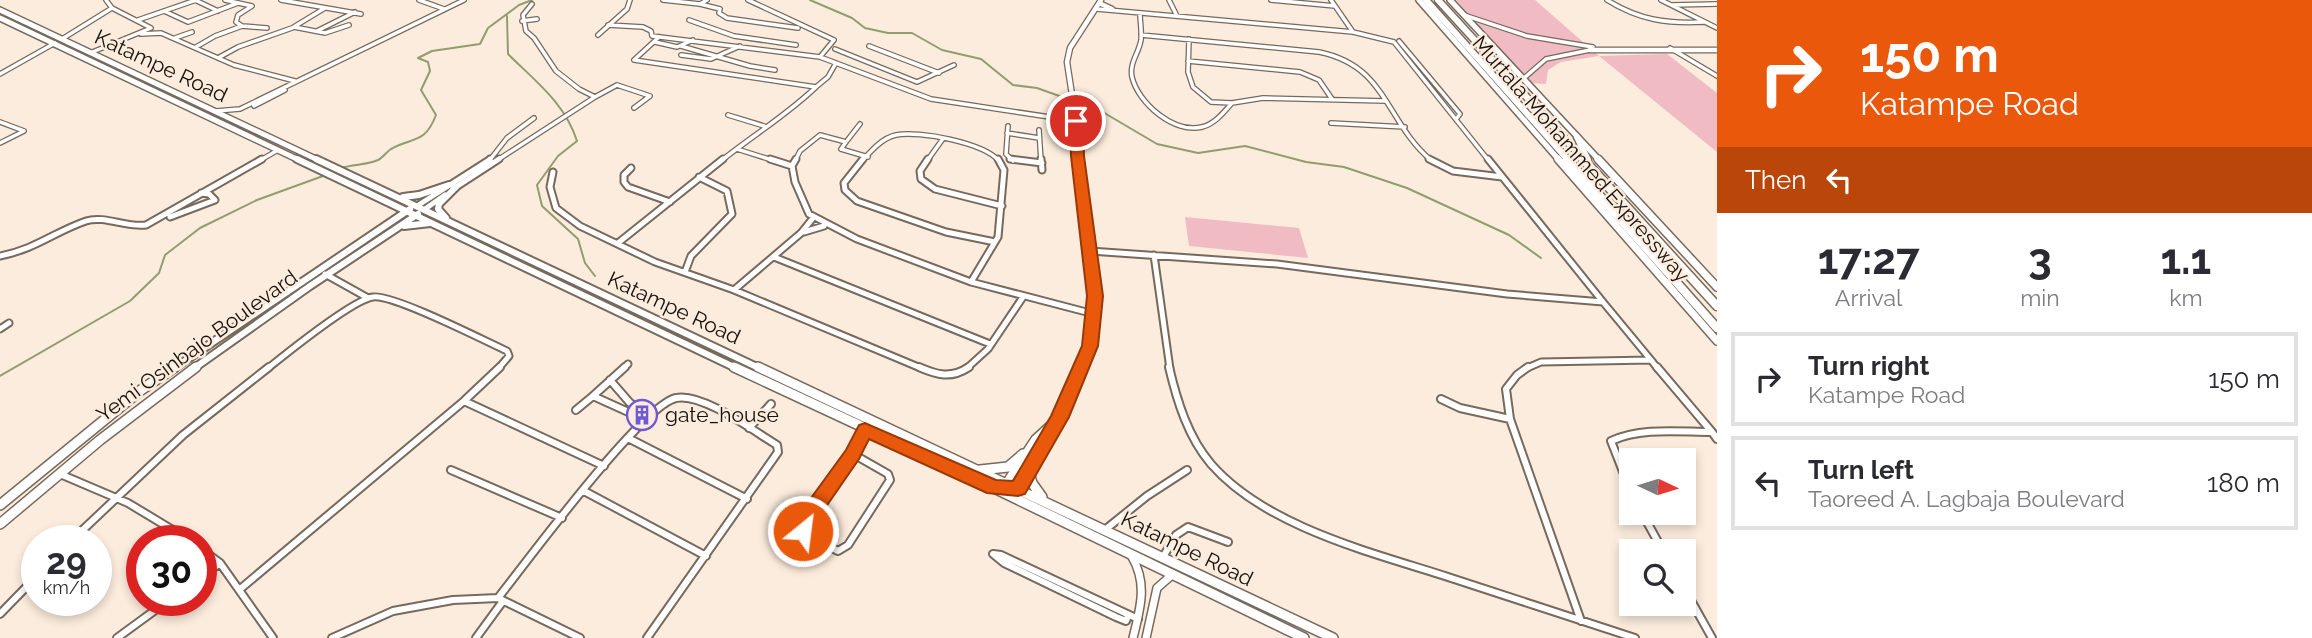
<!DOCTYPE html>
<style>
:root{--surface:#fff;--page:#f2f2f3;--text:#2b2b33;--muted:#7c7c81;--line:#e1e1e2}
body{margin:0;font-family:Raleway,sans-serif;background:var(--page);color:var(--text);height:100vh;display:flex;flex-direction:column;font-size:26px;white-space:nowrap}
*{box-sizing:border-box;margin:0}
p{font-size:23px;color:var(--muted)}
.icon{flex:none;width:38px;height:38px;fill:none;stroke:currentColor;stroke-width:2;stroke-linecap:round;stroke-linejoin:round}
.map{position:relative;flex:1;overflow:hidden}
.drawer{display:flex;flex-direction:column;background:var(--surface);width:595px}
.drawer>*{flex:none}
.guide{background:#ea580c;color:#fff;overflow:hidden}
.needle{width:46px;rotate:94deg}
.controls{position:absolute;left:1619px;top:448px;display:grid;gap:14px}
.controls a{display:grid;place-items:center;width:77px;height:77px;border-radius:0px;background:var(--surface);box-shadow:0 4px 10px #0003;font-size:35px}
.speed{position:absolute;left:21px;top:525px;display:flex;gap:14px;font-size:35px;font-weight:700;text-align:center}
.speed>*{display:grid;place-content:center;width:91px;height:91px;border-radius:50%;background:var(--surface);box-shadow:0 4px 10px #0003;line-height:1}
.speed small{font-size:18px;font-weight:400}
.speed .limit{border:10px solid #d22;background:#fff;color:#111}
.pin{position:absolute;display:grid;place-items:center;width:60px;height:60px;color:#fff;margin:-30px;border:4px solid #fff;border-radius:50%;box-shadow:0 2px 7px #0007}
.me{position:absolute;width:77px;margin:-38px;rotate:29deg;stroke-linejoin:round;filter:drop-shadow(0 0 5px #0008)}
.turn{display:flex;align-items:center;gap:24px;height:147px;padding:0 28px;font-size:32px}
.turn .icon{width:91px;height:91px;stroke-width:2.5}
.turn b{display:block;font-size:49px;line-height:60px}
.then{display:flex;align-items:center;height:66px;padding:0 28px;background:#0003;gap:14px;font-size:26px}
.eta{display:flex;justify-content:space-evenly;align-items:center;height:119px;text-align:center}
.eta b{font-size:42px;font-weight:700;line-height:49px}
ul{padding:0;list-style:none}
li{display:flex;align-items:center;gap:21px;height:94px;margin:0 14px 10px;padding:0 14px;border:4px solid var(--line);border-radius:0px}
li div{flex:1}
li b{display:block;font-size:26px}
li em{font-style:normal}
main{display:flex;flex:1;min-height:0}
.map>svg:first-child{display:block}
</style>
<main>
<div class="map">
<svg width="1717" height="638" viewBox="0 0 1717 638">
<rect width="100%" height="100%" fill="#fcecdd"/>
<path fill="#f0bbc2" d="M 1456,0 L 1535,0 L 1599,56 L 1667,54 L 1717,93 L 1717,152 L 1599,56 L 1561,62 L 1548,70 L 1546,84 L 1531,83 Z
M 1185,217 L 1299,228 L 1308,258 L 1189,246 Z"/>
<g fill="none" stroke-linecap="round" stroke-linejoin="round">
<path stroke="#909e6d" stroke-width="2" d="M 810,0 L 852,18 L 865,28 L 888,33 L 912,33 L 942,50 L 981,59 L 1013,85 L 1037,88 L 1101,111 L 1157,144 L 1198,153 L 1245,146 L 1306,162 L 1344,167 L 1407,188 L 1509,235 L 1541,258
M 507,16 L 508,54 C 535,81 565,103 577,141 L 558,156 L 537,185 L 542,206 L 578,239 L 585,263 L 595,276
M 341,168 C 353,164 368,165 378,160 C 383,158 386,152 391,149 C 413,137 425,144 436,115 L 421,90 L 430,71 L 428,62 L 418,58 L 432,51 L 480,44 L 488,28 L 519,5 L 532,0
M 0,376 L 130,301 L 159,273 L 165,255 L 200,228 L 257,200 L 323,176"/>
<g stroke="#77695c" stroke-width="6">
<path id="minor-far2" d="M 195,0 L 218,11
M 225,0 L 252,6 L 238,15 L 236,22 L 242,26 L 267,28
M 281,0 L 361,14
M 419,0 L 444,9
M 663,0 L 700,4 L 707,0
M 748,0 L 834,40 L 820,57
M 1169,0 L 1177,16
M 1271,0 L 1335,6
M 1331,0 L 1353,32
M 1607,0 C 1639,20 1667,24 1704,22
M 1661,0 L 1717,28
M 700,4 L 720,9 L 719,13 L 727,18 L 798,28
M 1671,5 L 1717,4
M 1097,9 L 1353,32 L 1394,42 L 1489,161
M 164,11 L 188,22 L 238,3
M 1140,13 C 1140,22 1142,32 1141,40 C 1139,53 1129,63 1132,77 C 1138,103 1174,134 1202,127 C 1215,124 1224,112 1232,103
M 1464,15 L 1527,36 L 1593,47
M 138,20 L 196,0
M 689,20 L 734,36 L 796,45
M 522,21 L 537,19
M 608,25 L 643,27 L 651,31 L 652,36 L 820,57 L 931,99 L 1076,121
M 294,27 L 325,33 L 349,25
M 317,31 L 355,12
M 141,34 L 161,33 L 234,65 L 295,81
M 598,35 L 627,9 L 630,0
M 1141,35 L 1319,52 C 1388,66 1385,122 1432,161
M 659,37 L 634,60 L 816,87 L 828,77 L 836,63
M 175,38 L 192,32
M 62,39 L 112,8
M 1189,39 L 1188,72 L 1193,87 L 1211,102 L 1232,103 L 1263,98 L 1386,101
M 1399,41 L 1460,114 L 1457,118
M 655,42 L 677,47 L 693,40
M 681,46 L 750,66 L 775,70
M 869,46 L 939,73
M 196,47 L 215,36 L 242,26
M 1670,48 L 1717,76
M 835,49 L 917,82 L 954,65
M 90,53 L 151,28 L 112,8 L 106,0
M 681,55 L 711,59 L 740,46
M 218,58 L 238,47 L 292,28 L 325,8
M 1188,61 L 1300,72 L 1319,80 L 1332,99
M 0,74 L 55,43
M 1523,79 L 1546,59 L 1590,50
M 595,97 L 617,85 L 650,96 L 634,108
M 254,106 L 285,90
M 216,111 L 240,109 L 464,0
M 728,115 L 764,126
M 0,122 L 24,131 L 0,143
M 1331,123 L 1405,127
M 1008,126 L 1006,154 L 1013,161
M 1039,130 L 1041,161
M 1007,133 L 1039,138
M 846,142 L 841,149 L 868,157
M 737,149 L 775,161
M 259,161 L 278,150
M 489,161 L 507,138 L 534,118
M 496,161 L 595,97 L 579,89 L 556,71 L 534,38 L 526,31 L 523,15 L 532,4
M 721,161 C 752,136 787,115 816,87
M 795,161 L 800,151 L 820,135 L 846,142 L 860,124
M 862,161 C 871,151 882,138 896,135 C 919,130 984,143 999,161
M 927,161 L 942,140"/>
</g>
<g stroke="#77695c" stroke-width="9">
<path id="minor-far1" d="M 770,159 L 792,166
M 796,159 L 792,166 L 795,182 L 809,214 L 857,239 L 971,282
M 863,159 L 844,183 L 845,190 L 857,201 L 946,232 L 995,242
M 928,159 L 920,171 L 921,179 L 935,189 L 1002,206
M 998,159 L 1004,170 L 998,237 L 971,282 L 1094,314
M 1010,159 L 1042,163
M 1041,159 L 1042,170
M 1429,159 L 1453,171 L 1502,177
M 1488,159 L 1603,302
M 490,165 L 499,159
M 631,168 L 624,175 L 624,182 L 628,187 L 670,202
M 553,172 L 550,187 L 556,208 L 580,226 L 655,262 L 734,290 L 923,369
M 453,189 L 490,165 L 490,159
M 417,206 L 489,160
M 425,209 L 445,195
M 170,217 L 215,200 L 209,194 L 201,193
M 804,232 L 824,226
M 618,243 L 723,159
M 1090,251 L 1277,264 L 1507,294 L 1603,302 L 1651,360
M 1154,255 L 1170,369
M 0,256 C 36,249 54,232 86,221 C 104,215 127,228 146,225 L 262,159
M 774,257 L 990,344
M 685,272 L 691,256 L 732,214 L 727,191 L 699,177
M 325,274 L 368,298
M 734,290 L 801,233 L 813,218
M 0,329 L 9,323
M 267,369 C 287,353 352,300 373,297 C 393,294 483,340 507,351 L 509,356 L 498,369
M 623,369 L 628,364
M 966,369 L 988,349 L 1023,297
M 1525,369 L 1541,362 L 1651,360 L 1658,369"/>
</g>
<g stroke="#77695c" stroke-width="10">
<path id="minor" d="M 625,367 L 593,396 L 646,420
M 919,367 C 937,375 951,379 969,367
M 1169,367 C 1177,401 1188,437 1211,464 C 1266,527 1371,552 1448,577 C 1510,597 1573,618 1635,638
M 1528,367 L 1517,375 L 1506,389 L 1510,419 L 1581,621
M 1657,367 L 1712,432
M 610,380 L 630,403 L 651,415
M 1441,399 L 1460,408 L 1510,419
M 464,401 L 604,466
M 576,410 L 593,396
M 749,428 L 771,404
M 628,438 L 747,499
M 853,454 L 888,474 L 890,480 L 848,545 L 838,551 L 806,535 L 802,525 Z
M 853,454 L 865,429
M 451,470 L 562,518
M 60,474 L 128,503 L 191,541
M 584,491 L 706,556
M 1631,492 L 1611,441 C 1642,427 1679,432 1712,432 L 1717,439
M 1642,513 L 1663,551
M 1106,529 L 1147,496 L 1187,470
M 71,541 L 183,435 L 269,367
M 201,549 L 220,563 L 273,638
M 1163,557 L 1176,535 L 1188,527 L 1228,542
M 201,577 L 220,563
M 1684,588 L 1712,638
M 239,590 L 464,401 L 500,367
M 498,598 C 525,564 642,405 676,398 C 702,392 755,432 777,445 L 778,452 L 647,638
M 0,614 L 37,576
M 1128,616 L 1126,621 L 1116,617 L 1004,563 L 993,554 L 1001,555 L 1138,619
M 117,638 L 169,600
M 332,638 L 393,611 L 453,600 L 498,598 L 580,638
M 476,638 L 503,601"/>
</g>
<g stroke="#77695c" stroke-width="7">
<path id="tertiary-far2" d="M 1099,3 L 1112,9
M 1590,50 L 1717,50
M 1078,161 L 1076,121 L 1067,62 L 1070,48 L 1101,0"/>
</g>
<g stroke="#77695c" stroke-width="9">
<path id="tertiary-far1" d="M 1077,159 C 1086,227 1108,303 1080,369"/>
</g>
<g stroke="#77695c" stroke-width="10">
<path id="tertiary" d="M 1008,486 L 1006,483 L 1035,439 L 1058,418
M 999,489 L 1018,488 L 1060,417 L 1081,367
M 1132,557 C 1148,584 1140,609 1133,638
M 1146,638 L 1157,588 L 1173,574"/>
</g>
<g stroke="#77695c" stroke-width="8">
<path id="secondary-far2" d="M 0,10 L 320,161
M 0,18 L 301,161"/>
</g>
<g stroke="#77695c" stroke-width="10">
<path id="secondary-far1" d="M 297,159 L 738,369
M 316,159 L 761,369
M 403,197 L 419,195 L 449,185
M 446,218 L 438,209 L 439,204 L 456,187
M 404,226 L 430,223
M 173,369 L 410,209
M 193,369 L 310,286 L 418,214"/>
</g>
<g stroke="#77695c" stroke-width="12">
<path id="secondary" d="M 734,367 L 994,488 L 1304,638
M 758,367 L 1333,638
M 980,470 L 1008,467 L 1023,454
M 1029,472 L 1032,483 L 1042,497
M 0,505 L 141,390 L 175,367
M 0,524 L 100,440 L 196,367"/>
</g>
<g stroke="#77695c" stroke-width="8">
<path id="trunk-far1" d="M 1419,0 L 1560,161
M 1450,0 L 1600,161"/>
</g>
<g stroke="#77695c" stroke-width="10">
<path id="trunk" d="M 1558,159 L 1717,341
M 1598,159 L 1717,287"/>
</g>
<g stroke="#77695c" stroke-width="9">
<path id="motorway-far1" d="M 1426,0 L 1569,161
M 1438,0 L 1585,161
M 1577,137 L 1588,160"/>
</g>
<g stroke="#77695c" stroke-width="11">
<path id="motorway" d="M 1567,159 L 1717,328
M 1583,159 L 1717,306"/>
</g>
<use href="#minor-far2" stroke="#fff" stroke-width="3.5"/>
<use href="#minor-far1" stroke="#fff" stroke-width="5"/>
<use href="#minor" stroke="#fff" stroke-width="6"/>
<use href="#tertiary-far2" stroke="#fff" stroke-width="4.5"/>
<use href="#tertiary-far1" stroke="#fff" stroke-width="5"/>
<use href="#tertiary" stroke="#fff" stroke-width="7"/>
<use href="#secondary-far2" stroke="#fff" stroke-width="5"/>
<use href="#secondary-far1" stroke="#fff" stroke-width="6"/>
<use href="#secondary" stroke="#fff" stroke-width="9"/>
<use href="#trunk-far1" stroke="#fff" stroke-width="5"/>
<use href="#trunk" stroke="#fff" stroke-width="7"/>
<use href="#motorway-far1" stroke="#fff" stroke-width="6"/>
<use href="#motorway" stroke="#fff" stroke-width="8"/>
</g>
<path fill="#ea580c" stroke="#983908" stroke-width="2" d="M 1076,117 L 1083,121 L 1084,156 L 1103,296 L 1098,346 L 1069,417 L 1025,494 L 1018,496 L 987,493 L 869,439 L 859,459 L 812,527 L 810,537 L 803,539 L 796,537 L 792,525 L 795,520 L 846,450 L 859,425 L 865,423 L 996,480 L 1013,481 L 1051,416 L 1082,346 L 1087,296 L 1071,156 L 1070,121 Z"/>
<defs>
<g id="building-ring" transform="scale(1.575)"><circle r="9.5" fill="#fcecdd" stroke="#6f5ad4" stroke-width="1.5"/><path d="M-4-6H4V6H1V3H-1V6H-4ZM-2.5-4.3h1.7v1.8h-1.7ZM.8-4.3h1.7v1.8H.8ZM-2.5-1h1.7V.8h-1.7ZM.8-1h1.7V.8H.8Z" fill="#6f5ad4"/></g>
</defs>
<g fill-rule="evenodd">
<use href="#building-ring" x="642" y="415"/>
</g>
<g text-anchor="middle" stroke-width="5" stroke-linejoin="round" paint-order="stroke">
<g font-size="21" fill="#16110c" stroke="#fcecdd">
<text transform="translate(161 66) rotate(25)" y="7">Katampe Road</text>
<text transform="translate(1581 159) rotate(49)" y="7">Murtala Mohammed Expressway</text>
<text transform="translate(674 308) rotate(25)" y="7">Katampe Road</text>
<text transform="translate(197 346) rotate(-36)" y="7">Yemi Osinbajo Boulevard</text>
<text transform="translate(1187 549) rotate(26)" y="7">Katampe Road</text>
</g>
<g font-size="21" fill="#16110c" stroke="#fcecdd" text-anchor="start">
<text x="665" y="422">gate_house</text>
</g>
</g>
</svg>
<div class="controls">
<a><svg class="needle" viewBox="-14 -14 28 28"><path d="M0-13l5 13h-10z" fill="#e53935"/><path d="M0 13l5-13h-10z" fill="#7c7c81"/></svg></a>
<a><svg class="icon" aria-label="search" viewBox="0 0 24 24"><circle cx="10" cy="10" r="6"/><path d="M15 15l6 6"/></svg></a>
</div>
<div class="speed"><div>29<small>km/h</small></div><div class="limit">30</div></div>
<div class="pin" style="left:1076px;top:121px;background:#d93025"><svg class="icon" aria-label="arrive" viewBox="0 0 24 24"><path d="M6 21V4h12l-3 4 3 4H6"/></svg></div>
<svg class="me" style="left:803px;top:531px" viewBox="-20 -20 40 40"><circle r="17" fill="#ea580c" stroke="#fff" stroke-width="3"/><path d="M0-11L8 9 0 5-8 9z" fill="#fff"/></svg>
</div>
<section class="drawer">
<div class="guide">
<div class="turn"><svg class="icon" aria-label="right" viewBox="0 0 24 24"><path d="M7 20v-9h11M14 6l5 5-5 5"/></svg><div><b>150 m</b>Katampe Road</div></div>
<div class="then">Then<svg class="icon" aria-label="left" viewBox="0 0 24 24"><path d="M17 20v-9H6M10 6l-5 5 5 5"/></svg></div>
</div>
<div class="eta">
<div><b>17:27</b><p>Arrival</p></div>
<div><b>3</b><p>min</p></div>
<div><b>1.1</b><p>km</p></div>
</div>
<ul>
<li><svg class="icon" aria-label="right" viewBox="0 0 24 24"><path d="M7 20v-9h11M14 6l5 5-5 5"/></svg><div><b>Turn right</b><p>Katampe Road</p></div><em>150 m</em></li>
<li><svg class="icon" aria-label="left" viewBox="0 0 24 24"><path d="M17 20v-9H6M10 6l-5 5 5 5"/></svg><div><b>Turn left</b><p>Taoreed A. Lagbaja Boulevard</p></div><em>180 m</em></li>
</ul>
</section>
</main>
